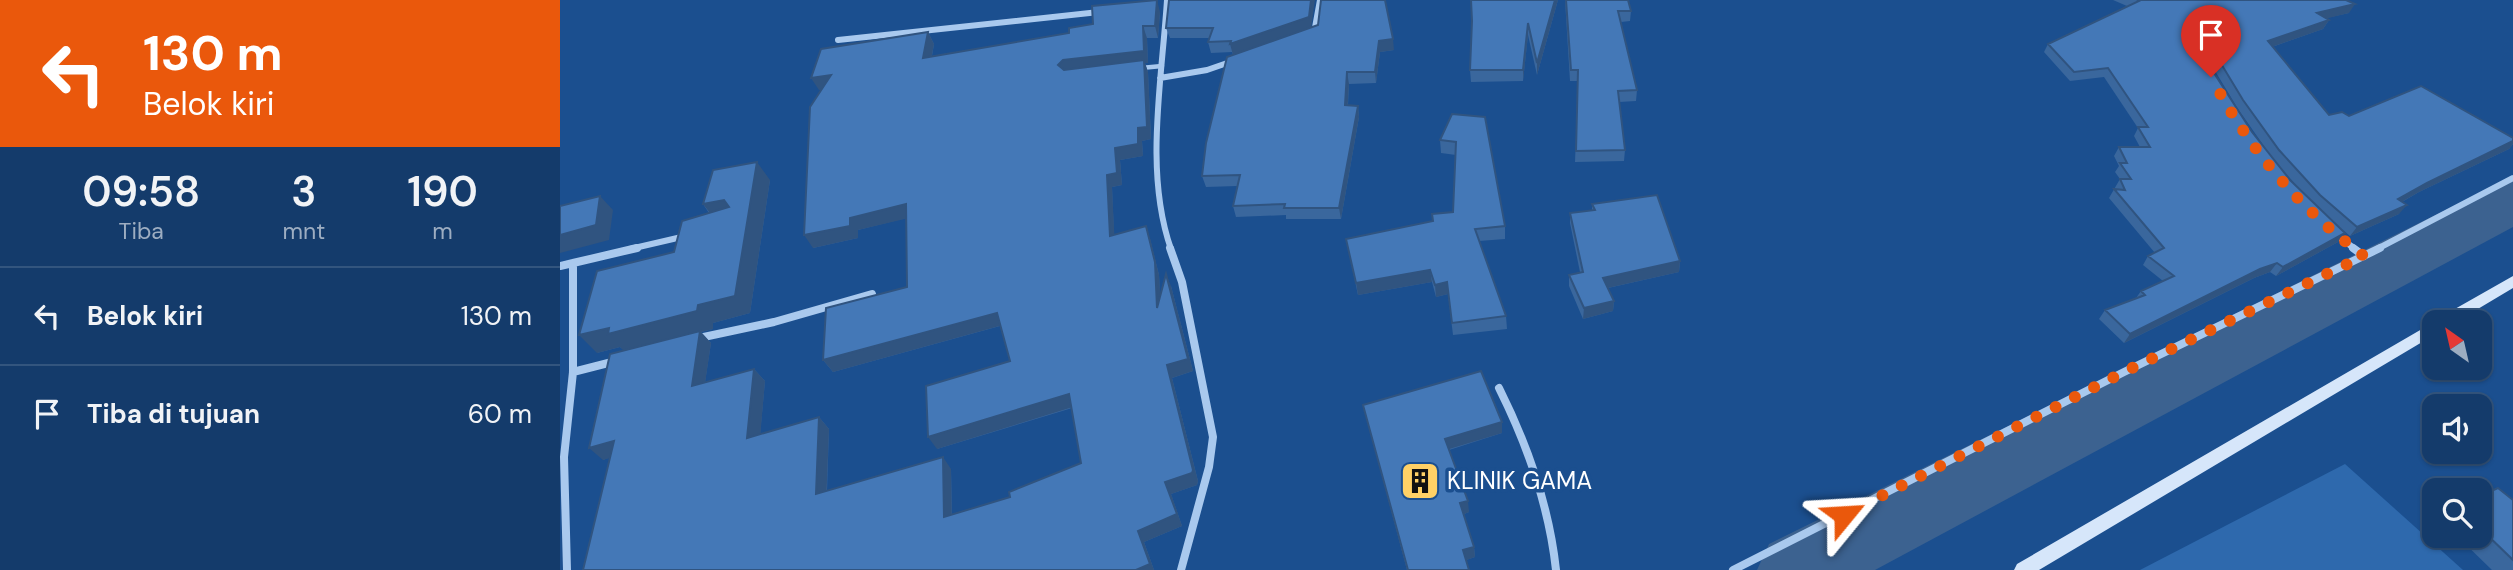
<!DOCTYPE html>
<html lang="id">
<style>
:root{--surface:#143b6b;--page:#214673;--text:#f1f3f6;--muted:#9dadc1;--line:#33557e}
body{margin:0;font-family:"DM Sans",sans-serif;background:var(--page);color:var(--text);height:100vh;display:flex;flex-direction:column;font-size:26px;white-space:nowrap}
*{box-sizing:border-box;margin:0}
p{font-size:23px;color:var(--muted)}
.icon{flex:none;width:38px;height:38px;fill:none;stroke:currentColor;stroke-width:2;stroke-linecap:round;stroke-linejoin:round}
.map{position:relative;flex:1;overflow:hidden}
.panel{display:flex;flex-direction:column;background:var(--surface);width:560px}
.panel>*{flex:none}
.top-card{background:#ea580c;color:#fff;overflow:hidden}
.needle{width:46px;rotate:326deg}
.tools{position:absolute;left:1862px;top:310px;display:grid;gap:14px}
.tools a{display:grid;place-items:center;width:70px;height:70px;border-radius:14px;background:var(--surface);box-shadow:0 2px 5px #0004,0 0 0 2px var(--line);font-size:35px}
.pin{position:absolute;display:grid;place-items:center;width:60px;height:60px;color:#fff;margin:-72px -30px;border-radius:50% 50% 50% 0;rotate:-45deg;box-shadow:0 0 7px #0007}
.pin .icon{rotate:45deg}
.me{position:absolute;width:77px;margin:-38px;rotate:63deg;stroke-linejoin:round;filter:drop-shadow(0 0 5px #0008)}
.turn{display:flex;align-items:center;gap:24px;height:147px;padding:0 28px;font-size:32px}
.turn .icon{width:91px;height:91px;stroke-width:2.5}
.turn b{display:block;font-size:49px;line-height:60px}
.eta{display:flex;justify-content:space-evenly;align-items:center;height:119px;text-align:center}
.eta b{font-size:42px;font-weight:600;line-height:49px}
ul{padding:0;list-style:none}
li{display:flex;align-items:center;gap:21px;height:98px;padding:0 28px;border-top:2px solid var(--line)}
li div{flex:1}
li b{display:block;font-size:26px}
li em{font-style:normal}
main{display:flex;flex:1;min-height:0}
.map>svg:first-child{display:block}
</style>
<main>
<section class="panel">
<div class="top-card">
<div class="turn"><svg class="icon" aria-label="left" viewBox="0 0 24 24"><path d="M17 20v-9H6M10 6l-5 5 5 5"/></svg><div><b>130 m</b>Belok kiri</div></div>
</div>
<div class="eta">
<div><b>09:58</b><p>Tiba</p></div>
<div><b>3</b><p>mnt</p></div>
<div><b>190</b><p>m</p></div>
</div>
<ul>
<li><svg class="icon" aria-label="left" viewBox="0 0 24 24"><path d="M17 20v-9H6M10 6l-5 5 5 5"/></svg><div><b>Belok kiri</b></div><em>130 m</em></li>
<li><svg class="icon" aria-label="arrive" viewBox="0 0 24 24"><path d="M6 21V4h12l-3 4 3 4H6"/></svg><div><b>Tiba di tujuan</b></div><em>60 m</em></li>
</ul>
</section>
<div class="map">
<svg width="1953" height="570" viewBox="0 0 1953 570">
<rect width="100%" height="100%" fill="#1b4f8f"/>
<path fill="#2e69ad" d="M 1785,464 L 1903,570 L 1580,570 Z"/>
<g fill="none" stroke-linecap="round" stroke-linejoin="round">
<path fill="#3c6290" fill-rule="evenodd" d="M 1953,181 L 1953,227 L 1315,570 L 1197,570 L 1209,544 L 1932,187 Z"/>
<path stroke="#a9c9ee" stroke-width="4.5" d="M 581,68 L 602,66"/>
<path stroke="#a9c9ee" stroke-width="6" d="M 607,0 C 602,80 584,172 611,249
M 754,33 L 760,0
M 278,40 L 539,12
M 600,78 L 647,70 L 673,61
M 1774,233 L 1795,249
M 70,249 L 126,236
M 1817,249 L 1953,178"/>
<path stroke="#a9c9ee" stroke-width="8" d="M 610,248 L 622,282 L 653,437 L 649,467 L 621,570
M 1793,248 L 1804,256
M 0,266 L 13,263
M 139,338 L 214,322 L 312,294
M 13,372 L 56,361
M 939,388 C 968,446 989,505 996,570
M 7,570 L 4,457 L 13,372 L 13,263 L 77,248
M 1173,570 L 1564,372 L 1820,248"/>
<path fill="#d6e6fa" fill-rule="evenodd" d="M 1953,276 L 1953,288 L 1896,322 L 1877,322 L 1879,318 Z
M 1874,322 L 1874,335 L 1479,570 L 1454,570 L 1457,564 Z"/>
</g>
<path fill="#3a679d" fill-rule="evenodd" d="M 998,0 L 977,75 L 968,35 L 963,81 L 911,82 L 910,70 L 912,24 Z
M 1005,0 L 1068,0 L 1071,11 L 1070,21 L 1061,22 L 1077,90 L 1076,101 L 1059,102 L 1065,150 L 1064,161 L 1015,162 L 1018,81 L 1010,81 Z
M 1553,0 L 1786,0 L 1789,13 L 1766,18 L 1769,20 L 1763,29 L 1712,47 L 1769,115 L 1789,116 L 1953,138 L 1953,144 L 1949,149 L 1859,192 L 1842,202 L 1839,214 L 1790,236 L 1784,231 L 1778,242 L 1716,276 L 1710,272 L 1694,278 L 1564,343 L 1539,319 L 1545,310 L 1576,298 L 1581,291 L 1603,281 L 1583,265 L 1588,256 L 1595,253 L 1549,198 L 1560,179 L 1555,172 L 1559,166 L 1554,156 L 1559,147 L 1580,147 L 1574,136 L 1578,128 L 1544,77 L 1510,81 L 1484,52 L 1488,44 L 1567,6 ZM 1642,55 L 1646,56 L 1678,109 L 1713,159 L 1743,193 L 1730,180 L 1692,132 Z
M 600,12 L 598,38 L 587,38 L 588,63 L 585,63 L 588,72 L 591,139 L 582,141 L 583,156 L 560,160 L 562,185 L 552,187 L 554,235 L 590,239 L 599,275 L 600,295 L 611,286 L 633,371 L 612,378 L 638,481 L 637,485 L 611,494 L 622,526 L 584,542 L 594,570 L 23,570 L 50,457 L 43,460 L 64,350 L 60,347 L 37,353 L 114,252 L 149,213 L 143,204 L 210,180 L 190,313 L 153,323 L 153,329 L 141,332 L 151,343 L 145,382 L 194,369 L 205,381 L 200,435 L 259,417 L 269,429 L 267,491 L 391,469 L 392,514 L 450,497 L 521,463 L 512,408 L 377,449 L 450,361 L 440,326 L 273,372 L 263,360 L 347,287 L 346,218 L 298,230 L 298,238 L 253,248 L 261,90 L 259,90 L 368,32 L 374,44 L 372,56 L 509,33 Z
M 606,28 L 751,28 L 834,50 L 820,52 L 816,83 L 789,84 L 788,105 L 798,106 L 799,117 L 781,219 L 726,219 L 726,215 L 676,217 L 673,206 L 677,186 L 646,187 L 642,176 L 673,55 L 672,52 L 651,53 L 648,42 L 649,38 L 610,38 Z
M 892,114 L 945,226 L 945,239 L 919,241 L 946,316 L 947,329 L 893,335 L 888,294 L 876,297 L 872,282 L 798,295 L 786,239 L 873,221 L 893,212 L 896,155 L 881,153 L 880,140 Z
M 1032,204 L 1120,261 L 1119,272 L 1048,288 L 1054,301 L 1053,311 L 1023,319 L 1009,286 L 1009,275 L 1020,272 L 1010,223 L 1010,213 L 1032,211 Z
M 803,405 L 942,433 L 889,450 L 909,512 L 904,514 L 914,547 L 915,557 L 906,560 L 909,570 L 847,570 Z
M 1920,496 L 1953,500 L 1953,570 L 1932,570 L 1897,536 L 1920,536 Z"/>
<path fill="#305480" d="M 597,0 L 600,12 L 598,38 L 595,26 Z
M 751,0 L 755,0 L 751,28 L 673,55 L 670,44 Z
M 995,0 L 998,0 L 977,75 L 977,63 Z
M 1795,4 L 1789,13 L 1752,22 L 1757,13 Z
M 1769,20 L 1763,29 L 1703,50 L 1708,41 Z
M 968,23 L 968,35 L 963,81 L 963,70 Z
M 583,26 L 587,38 L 588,63 L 585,63 L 588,72 L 591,139 L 582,141 L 583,156 L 560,160 L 562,185 L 552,187 L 555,248 L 550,236 L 507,72 L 498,65 L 503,60 Z
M 368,32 L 374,44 L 369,70 L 363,58 Z
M 833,39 L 834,50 L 820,52 L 816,83 L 815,72 L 819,41 Z
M 787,72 L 789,84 L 787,116 L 785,105 Z
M 271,75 L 278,87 L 259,90 L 251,78 Z
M 798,106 L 799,117 L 781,219 L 779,208 Z
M 1953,141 L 1953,144 L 1949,149 L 1859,192 L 1831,208 L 1838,199 L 1867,183 Z
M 197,162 L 210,180 L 190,313 L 153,323 L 153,329 L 141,332 L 151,343 L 143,397 L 65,352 L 60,347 L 37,353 L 19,335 L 138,305 Z
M 40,196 L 53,210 L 49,240 L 0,253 L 0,231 Z
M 164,200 L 178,217 L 157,222 L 143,204 Z
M 346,204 L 353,217 L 298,230 L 298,238 L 253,248 L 244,235 L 290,218 Z
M 1847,205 L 1839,214 L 1790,236 L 1797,227 Z
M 586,226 L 590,239 L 599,275 L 602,320 L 597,308 Z
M 1785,233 L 1778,242 L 1716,276 L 1723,267 Z
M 1120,261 L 1119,272 L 1043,289 L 1043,278 Z
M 1717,263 L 1710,272 L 1694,278 L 1564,343 L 1570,334 L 1700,269 Z
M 870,270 L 872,282 L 798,295 L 796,283 Z
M 606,274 L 611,286 L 633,371 L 612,378 L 638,481 L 637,485 L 611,494 L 622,526 L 584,542 L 594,570 L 576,570 L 578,531 L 605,482 L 607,365 Z
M 887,282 L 888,294 L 876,297 L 875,285 Z
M 1054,301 L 1053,311 L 1023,319 L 1024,308 Z
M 437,313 L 443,325 L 273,372 L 263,360 Z
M 194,369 L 205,381 L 199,450 L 187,438 Z
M 509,394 L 516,406 L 377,449 L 368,437 Z
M 259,417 L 269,429 L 266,505 L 256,494 Z
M 942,422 L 942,433 L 886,450 L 885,439 Z
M 54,441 L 67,453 L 43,460 L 29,448 Z
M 383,457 L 391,469 L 392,528 L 384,517 Z
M 908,501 L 909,512 L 902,515 L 900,503 Z
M 914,547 L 915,557 L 904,561 L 903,550 Z"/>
<path fill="#4478b7" stroke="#305480" stroke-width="2" d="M 597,0 L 595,26 L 583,26 L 584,51 L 503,60 L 498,65 L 504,70 L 584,60 L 587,127 L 578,128 L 578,144 L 555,148 L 557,173 L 547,175 L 550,236 L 586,226 L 595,262 L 597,308 L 606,274 L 628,359 L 607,365 L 633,470 L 632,473 L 605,482 L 617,514 L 578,531 L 590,564 L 576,570 L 23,570 L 54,441 L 29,448 L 50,354 L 140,331 L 132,386 L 194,369 L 187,438 L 259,417 L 256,494 L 383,457 L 384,517 L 450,497 L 449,492 L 521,463 L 509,394 L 368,437 L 366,386 L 450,361 L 437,313 L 263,360 L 266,308 L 347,287 L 346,204 L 290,218 L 290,226 L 244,235 L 250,107 L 271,75 L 251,78 L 261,49 L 368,32 L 363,58 L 509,33 L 509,28 L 533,24 L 532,6 Z
M 609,0 L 751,0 L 749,17 L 670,44 L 671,41 L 648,42 L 653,28 L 606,28 Z
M 761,0 L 825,0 L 833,39 L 819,41 L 815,72 L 787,72 L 785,105 L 798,106 L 779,208 L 724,208 L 725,204 L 673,206 L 680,175 L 642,176 L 646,143 L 667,57 L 758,25 Z
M 911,0 L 995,0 L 977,63 L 968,23 L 963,70 L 910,70 L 912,21 Z
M 1006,0 L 1068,0 L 1071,11 L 1058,11 L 1077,90 L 1058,91 L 1065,150 L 1016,151 L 1018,70 L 1011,70 Z
M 1577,0 L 1786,0 L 1795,4 L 1757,13 L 1769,20 L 1708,41 L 1769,115 L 1782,112 L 1789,116 L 1861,86 L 1953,138 L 1953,141 L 1867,183 L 1838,199 L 1847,205 L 1797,227 L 1760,195 L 1719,150 L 1683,100 L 1651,47 L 1644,45 L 1641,53 L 1692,132 L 1730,180 L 1785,233 L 1723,267 L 1717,263 L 1700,269 L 1570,334 L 1545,310 L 1585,295 L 1581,291 L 1614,276 L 1588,256 L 1604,248 L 1554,189 L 1565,190 L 1560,179 L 1571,179 L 1560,163 L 1567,163 L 1559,147 L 1590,147 L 1578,127 L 1588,127 L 1548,68 L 1514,72 L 1488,44 L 1579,1 Z
M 892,114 L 925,117 L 945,226 L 915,229 L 946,316 L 892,323 L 887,282 L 875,285 L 870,270 L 796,283 L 786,239 L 873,221 L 872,214 L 893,212 L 896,142 L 880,140 Z
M 197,162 L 175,296 L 138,305 L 137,311 L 48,334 L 49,328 L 19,335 L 37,271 L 114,252 L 122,221 L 169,207 L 164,200 L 143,204 L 153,170 Z
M 1097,195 L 1120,261 L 1043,278 L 1054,301 L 1024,308 L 1009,275 L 1023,272 L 1010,213 L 1035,210 L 1032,204 Z
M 40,196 L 36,225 L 0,235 L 0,206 Z
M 921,371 L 942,422 L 885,439 L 908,501 L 900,503 L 914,547 L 903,550 L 909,570 L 848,570 L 803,405 Z
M 1938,488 L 1953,500 L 1953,560 L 1920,528 L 1920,496 Z"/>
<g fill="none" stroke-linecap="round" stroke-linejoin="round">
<path stroke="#ea580c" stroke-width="12" stroke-dasharray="0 21.6" d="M 1284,515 L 1564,372 L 1804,256 C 1737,206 1691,151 1651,77"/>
</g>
<defs>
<g id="building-square" transform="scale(2.0125)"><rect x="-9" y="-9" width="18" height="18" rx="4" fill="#ffd166" stroke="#1b4f8f"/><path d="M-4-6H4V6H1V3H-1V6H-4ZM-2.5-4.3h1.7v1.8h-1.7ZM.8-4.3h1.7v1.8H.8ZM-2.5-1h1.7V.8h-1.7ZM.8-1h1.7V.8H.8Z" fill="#111"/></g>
</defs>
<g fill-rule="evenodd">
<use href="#building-square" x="860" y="481"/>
</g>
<g text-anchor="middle" stroke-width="7" stroke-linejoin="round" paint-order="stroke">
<g font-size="24" fill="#fff" stroke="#1b4f8f" text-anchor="start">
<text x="887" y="489">KLINIK GAMA</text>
</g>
</g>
</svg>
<div class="tools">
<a><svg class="needle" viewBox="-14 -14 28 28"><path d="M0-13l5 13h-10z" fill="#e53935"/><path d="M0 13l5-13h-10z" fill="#9dadc1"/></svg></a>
<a><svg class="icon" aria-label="sound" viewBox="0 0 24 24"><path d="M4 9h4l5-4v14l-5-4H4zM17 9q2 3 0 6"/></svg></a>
<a><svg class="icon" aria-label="search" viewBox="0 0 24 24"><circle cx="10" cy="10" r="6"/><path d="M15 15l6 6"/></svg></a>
</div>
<div class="pin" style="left:1651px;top:77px;background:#d93025"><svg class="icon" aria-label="arrive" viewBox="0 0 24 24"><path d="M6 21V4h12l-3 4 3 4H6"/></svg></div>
<svg class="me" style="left:1284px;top:515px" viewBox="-20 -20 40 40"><path d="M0-17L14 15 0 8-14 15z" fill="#ea580c" stroke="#fff" stroke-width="4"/></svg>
</div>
</main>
